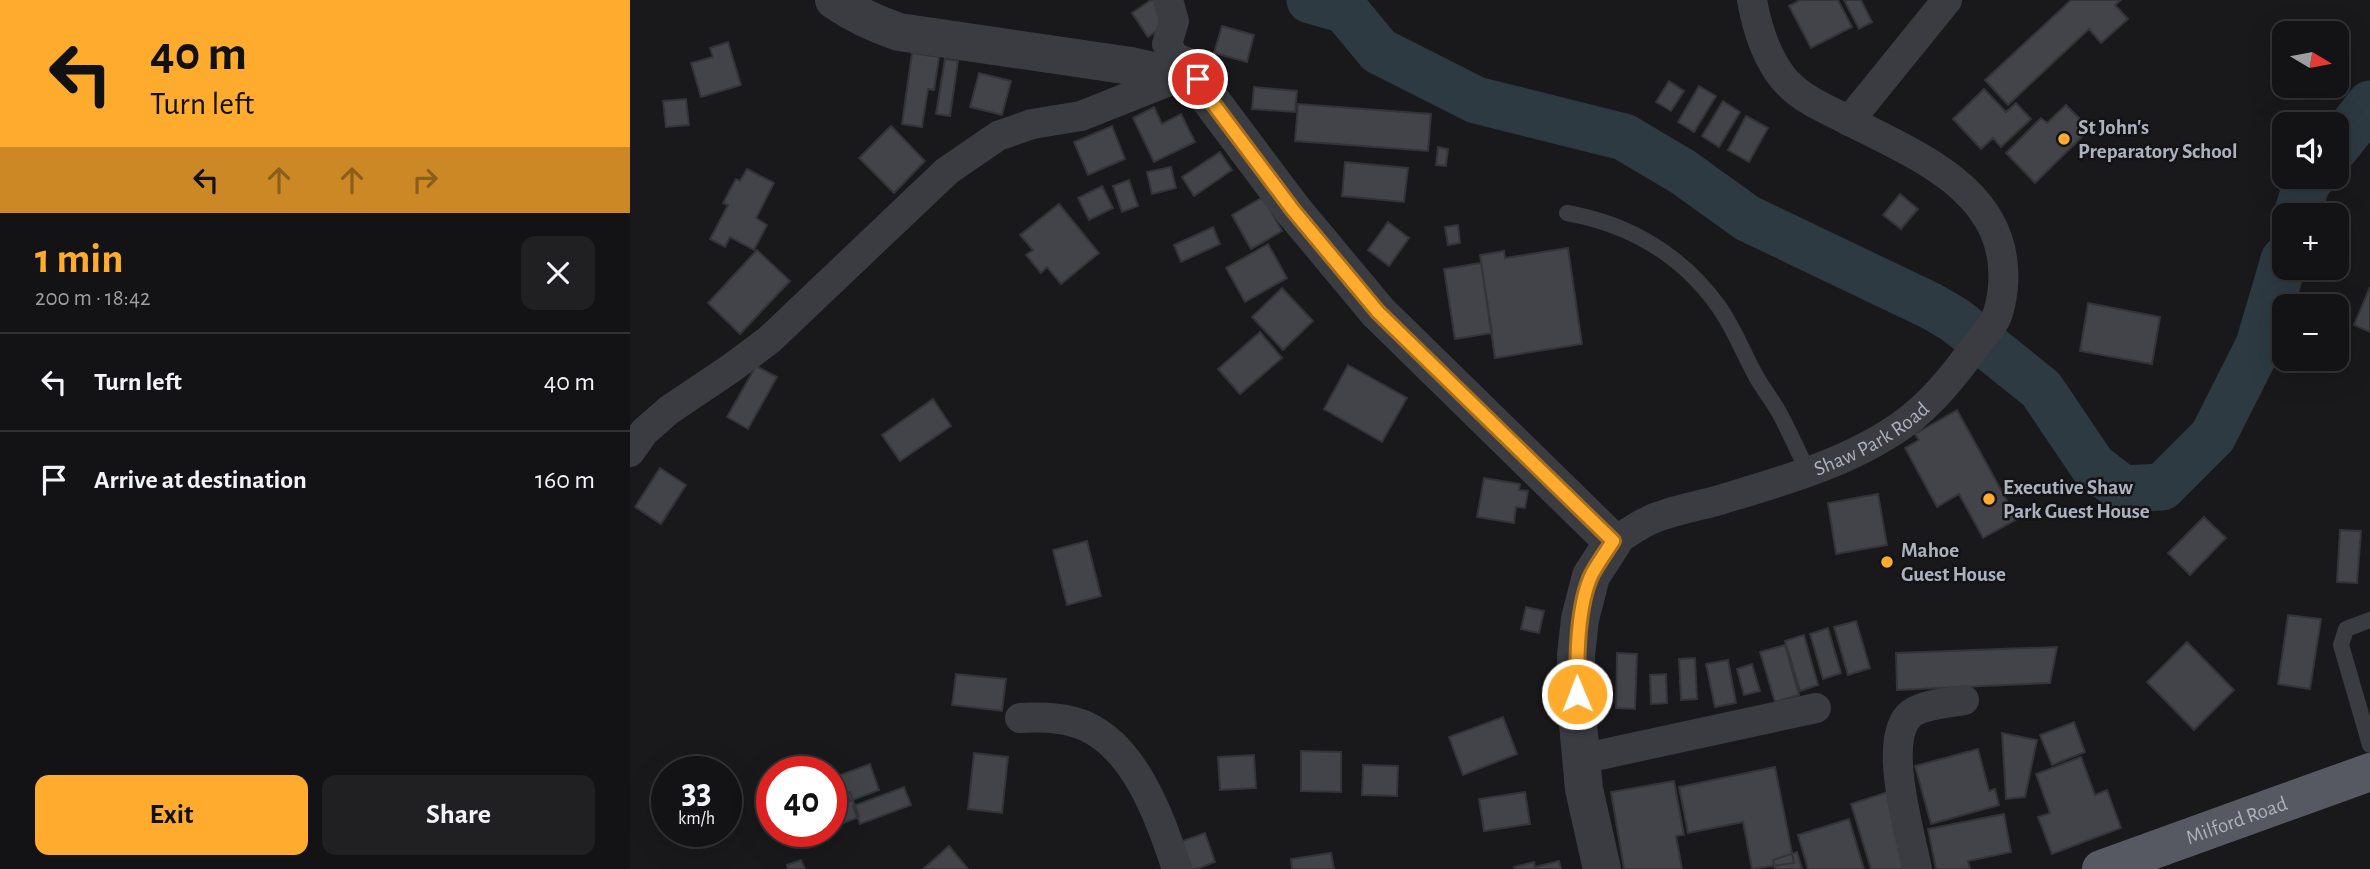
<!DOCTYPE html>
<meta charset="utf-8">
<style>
:root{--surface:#131315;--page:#202022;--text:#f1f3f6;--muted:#9d9ea0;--line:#323234;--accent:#ffab2e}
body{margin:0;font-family:"Alegreya Sans",sans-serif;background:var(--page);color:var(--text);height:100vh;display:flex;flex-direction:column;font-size:26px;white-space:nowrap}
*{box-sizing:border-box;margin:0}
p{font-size:23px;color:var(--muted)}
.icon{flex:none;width:38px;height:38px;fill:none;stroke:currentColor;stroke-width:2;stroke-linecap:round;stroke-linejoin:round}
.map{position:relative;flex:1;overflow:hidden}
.panel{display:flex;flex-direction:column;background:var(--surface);width:630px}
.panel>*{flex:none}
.top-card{background:#ffab2e;color:#111;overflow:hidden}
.needle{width:46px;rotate:100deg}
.tools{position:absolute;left:1642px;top:21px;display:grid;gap:14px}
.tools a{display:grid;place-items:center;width:77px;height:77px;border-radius:14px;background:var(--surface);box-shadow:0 7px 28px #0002,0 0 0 2px var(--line);font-size:35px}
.speed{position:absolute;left:21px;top:756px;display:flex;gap:14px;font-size:35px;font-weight:700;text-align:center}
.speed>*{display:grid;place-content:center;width:91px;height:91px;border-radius:50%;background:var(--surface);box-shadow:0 7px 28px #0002,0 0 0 2px var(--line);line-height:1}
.speed small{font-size:18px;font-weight:400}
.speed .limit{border:10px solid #d22;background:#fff;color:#111}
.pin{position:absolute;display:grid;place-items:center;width:60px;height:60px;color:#fff;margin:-30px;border:4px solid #fff;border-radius:50%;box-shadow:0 2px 7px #0007}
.me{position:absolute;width:77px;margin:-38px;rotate:359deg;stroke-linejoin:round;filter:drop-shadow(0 0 5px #0008)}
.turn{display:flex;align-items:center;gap:24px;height:147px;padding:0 35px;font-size:32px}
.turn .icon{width:91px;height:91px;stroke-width:2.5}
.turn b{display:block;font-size:49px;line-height:60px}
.lanes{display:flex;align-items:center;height:66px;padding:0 35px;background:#0003;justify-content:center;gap:35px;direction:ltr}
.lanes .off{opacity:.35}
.round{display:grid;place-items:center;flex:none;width:74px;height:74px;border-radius:14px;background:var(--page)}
.summary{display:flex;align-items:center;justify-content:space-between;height:119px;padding:0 35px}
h1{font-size:42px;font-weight:700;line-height:52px;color:var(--accent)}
.action{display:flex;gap:14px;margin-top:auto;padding:14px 35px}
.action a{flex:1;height:80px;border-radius:14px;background:var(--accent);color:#111;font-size:28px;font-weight:700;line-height:80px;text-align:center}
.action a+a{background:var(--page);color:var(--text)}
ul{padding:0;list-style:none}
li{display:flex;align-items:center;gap:21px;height:98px;padding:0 35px;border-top:2px solid var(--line)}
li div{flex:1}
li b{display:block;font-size:26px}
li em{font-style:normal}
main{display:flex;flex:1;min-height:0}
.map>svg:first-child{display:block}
</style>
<main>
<section class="panel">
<div class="top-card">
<div class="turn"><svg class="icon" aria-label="left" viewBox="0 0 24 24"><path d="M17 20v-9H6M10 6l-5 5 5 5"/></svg><div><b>40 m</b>Turn left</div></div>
<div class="lanes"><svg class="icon" aria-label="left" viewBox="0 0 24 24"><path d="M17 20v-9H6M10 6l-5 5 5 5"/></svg><svg class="icon off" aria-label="ahead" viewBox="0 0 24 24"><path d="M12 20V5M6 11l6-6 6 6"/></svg><svg class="icon off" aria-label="ahead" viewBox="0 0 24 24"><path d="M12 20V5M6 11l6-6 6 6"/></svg><svg class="icon off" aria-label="right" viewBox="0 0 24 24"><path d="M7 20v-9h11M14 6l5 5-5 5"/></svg></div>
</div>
<div class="summary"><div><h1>1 min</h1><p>200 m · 18:42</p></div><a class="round"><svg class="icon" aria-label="close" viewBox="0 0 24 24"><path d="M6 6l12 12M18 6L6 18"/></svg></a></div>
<ul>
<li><svg class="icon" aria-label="left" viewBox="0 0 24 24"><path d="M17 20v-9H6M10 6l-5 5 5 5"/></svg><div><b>Turn left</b></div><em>40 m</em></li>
<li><svg class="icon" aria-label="arrive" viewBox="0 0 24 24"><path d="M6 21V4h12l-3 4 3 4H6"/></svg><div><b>Arrive at destination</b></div><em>160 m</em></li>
</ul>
<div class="action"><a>Exit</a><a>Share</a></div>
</section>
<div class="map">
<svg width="1740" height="869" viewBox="0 0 1740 869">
<rect width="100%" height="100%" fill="#19191c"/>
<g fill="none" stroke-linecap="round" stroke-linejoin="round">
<path stroke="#2d3a42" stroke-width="47" d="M 680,0 L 715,10 L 749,51 L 846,100 L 994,137 L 1053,172 L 1117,218 L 1301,306 L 1325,320 L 1411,389 L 1463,466 L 1493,489 L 1532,487 L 1583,436 L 1629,345 L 1654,260
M 1706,147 L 1740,104
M 1667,215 L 1676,185 L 1682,177"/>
</g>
<path fill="#434449" stroke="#333338" stroke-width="2" d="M 521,0 L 526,0 L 541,21 L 518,37 L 502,13 Z
M 1170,0 L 1208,0 L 1222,27 L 1181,48 L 1159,6 Z
M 1214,0 L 1231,0 L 1242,22 L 1229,29 Z
M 1441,0 L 1491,0 L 1485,5 L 1498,19 L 1471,43 L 1459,29 L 1378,105 L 1355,80 Z
M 592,26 L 624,35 L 617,62 L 584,53 Z
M 98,42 L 111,85 L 71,97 L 61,63 L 83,57 L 80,48 Z
M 282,53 L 309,57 L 304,90 L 298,89 L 292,127 L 272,124 Z
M 315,59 L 328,61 L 320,116 L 306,114 Z
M 349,73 L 381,81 L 372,115 L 340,107 Z
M 1039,81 L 1054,91 L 1041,111 L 1026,102 Z
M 1069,86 L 1086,96 L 1064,132 L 1048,122 Z
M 624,87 L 667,91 L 665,112 L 622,109 Z
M 1354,89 L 1376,112 L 1386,103 L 1401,119 L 1371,147 L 1363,138 L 1351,149 L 1323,119 Z
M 56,99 L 59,125 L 36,127 L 33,101 Z
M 1093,101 L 1110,112 L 1089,147 L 1072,136 Z
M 668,104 L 801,114 L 798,151 L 665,141 Z
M 1436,105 L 1460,129 L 1405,183 L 1376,153 L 1411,118 L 1417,123 Z
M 524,107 L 532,124 L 551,114 L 565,142 L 524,162 L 503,118 Z
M 1116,116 L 1138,128 L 1119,162 L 1098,150 Z
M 261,126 L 295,161 L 264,193 L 229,158 Z
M 482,126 L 495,159 L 458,175 L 444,142 Z
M 808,147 L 818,149 L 816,166 L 806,165 Z
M 590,152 L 602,170 L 564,196 L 552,177 Z
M 715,162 L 778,168 L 774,202 L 712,196 Z
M 541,167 L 546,188 L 522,194 L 517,172 Z
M 117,169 L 144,183 L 126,218 L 137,225 L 124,250 L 100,237 L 95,247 L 80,239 L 98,205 L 93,203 L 106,179 L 110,181 Z
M 499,180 L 508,206 L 492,212 L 483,186 Z
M 472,186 L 483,208 L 459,220 L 448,198 Z
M 1270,194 L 1288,209 L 1271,229 L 1253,215 Z
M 633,197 L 652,231 L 621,249 L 602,215 Z
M 429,204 L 469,253 L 431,284 L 417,267 L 411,273 L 396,255 L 403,250 L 390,235 Z
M 758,222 L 779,238 L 759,266 L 738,250 Z
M 828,225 L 830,243 L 818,245 L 815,227 Z
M 583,227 L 590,244 L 551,262 L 544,245 Z
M 638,244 L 657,278 L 615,302 L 596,268 Z
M 938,248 L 952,344 L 865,358 L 850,255 L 874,251 L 875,258 Z
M 127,250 L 160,281 L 110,334 L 78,303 Z
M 851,263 L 862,333 L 825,339 L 814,269 Z
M 1740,287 L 1740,332 L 1724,325 Z
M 652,288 L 683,321 L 653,350 L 622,317 Z
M 1458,303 L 1530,317 L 1522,364 L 1450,351 Z
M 630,332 L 652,358 L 610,394 L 588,369 Z
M 718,365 L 777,398 L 752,442 L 694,409 Z
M 126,366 L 147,377 L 118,429 L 97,417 Z
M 303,399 L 321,426 L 270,461 L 252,435 Z
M 1327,410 L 1387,519 L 1353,538 L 1329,494 L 1307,507 L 1275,448 L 1289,440 L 1285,434 Z
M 30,468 L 56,485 L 31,524 L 5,507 Z
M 854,478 L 890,484 L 889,490 L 898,491 L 895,508 L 886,507 L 884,523 L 847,517 Z
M 1248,494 L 1257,545 L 1206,554 L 1198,503 Z
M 1574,517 L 1596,538 L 1560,575 L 1538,553 Z
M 1710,530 L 1731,531 L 1727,583 L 1707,582 Z
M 457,541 L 471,596 L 437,605 L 423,550 Z
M 896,607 L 914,611 L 909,633 L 891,629 Z
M 1658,615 L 1691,619 L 1680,689 L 1648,684 Z
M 1226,621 L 1240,668 L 1218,675 L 1204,627 Z
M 1198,628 L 1211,673 L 1193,679 L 1180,634 Z
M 1174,635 L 1188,685 L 1170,691 L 1155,641 Z
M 1557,642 L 1604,690 L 1564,730 L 1517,682 Z
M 1155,645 L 1169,695 L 1145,702 L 1130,652 Z
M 1427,647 L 1420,683 L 1267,690 L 1266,653 Z
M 987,653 L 1007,654 L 1005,709 L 986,708 Z
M 1065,658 L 1067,699 L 1051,700 L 1049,659 Z
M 1098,660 L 1106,703 L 1085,707 L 1076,664 Z
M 1122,664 L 1130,691 L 1114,695 L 1107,669 Z
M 326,674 L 376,679 L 372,711 L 322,705 Z
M 1036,674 L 1037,703 L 1021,704 L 1020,675 Z
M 873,717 L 887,754 L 833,775 L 819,737 Z
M 1444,722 L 1455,752 L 1422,765 L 1410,735 Z
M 1372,733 L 1407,740 L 1395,797 L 1376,799 Z
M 1348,749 L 1359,791 L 1365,789 L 1369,805 L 1301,824 L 1285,766 Z
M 671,751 L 711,752 L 711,792 L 671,791 Z
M 344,753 L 378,757 L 372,813 L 338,809 Z
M 624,755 L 626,788 L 590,790 L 588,757 Z
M 1451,757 L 1465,795 L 1477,790 L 1491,828 L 1422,854 L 1408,817 L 1420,813 L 1406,774 Z
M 240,764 L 249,790 L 220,801 L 210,775 Z
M 733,765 L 768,766 L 767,796 L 732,795 Z
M 1145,767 L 1164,863 L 1122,869 L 1113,822 L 1058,833 L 1049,787 Z
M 1044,781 L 1054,835 L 1046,836 L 1052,869 L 994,869 L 981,792 Z
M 274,787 L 281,805 L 230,824 L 223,806 Z
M 1264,790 L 1274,869 L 1241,869 L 1221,804 Z
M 220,792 L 229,817 L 209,825 L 201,799 Z
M 895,792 L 900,824 L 854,831 L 849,799 Z
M 1374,814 L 1381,852 L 1338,861 L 1340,869 L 1306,869 L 1298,829 Z
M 1219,819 L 1234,869 L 1178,869 L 1168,835 Z
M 575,833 L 585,862 L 567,869 L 557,869 L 547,843 Z
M 319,846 L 338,869 L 293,869 Z
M 1167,852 L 1172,869 L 1145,869 L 1143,860 Z
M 701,853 L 704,869 L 662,869 L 661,859 Z
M 171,860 L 175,869 L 158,869 L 157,865 Z
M 929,861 L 931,869 L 885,869 L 884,867 L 904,862 L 905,867 Z"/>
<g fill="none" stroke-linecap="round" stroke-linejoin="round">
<path stroke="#3a3c41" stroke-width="16" d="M 937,213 C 999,224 1052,255 1089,307 C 1104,328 1114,355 1127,378 C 1134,390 1143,401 1150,414 C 1160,433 1169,453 1178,472
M 1740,620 L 1716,629 L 1711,645 L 1740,745"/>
<g stroke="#3a3c41" stroke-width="30">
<path d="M 538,0 L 544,21 L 537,44 L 544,57 L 561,64 L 569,81"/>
<path d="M 1219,121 L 1317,0"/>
<path d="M 0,452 L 14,432 L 39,410 L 100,369 L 139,340 L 317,171 L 368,136 L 402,124 L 451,116 L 549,77"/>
<path id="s1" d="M 983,542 C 995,535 1007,526 1020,520 C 1040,511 1064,507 1086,501 C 1149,482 1217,464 1272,425 C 1302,404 1326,373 1347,344 C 1353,336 1362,327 1366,318 C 1370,309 1372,297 1373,287 C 1381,188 1282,154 1210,116 C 1189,106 1168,96 1153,78 C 1135,55 1127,28 1122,0"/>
<path d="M 390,718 C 408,717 427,717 444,722 C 503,738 530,818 547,869"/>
<path d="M 951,759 L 1186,708"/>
<path d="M 1287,869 C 1281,836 1250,736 1282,713 C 1296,704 1318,703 1334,700"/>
</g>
<path stroke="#3a3c41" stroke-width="38" d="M 204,0 C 224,14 245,24 269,32 L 501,66 L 549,77 L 576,94 L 663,210 L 748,312 L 983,542 L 961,576 L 950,619 L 946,655 L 947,713 L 954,789 L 972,869"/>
<path stroke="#565961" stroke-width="38" id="s2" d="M 1471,869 L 1740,772"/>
</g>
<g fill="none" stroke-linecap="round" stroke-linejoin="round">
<g stroke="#a66f1e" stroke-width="18">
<path id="route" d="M 568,79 L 576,94 L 663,210 L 748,312 L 983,541 C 976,552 968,563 962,574 C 947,605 947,659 947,694"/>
</g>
<use href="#route" stroke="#ffab2e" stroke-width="12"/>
</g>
<g fill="#ffab2e" stroke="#141417" stroke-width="2.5">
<circle cx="1434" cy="139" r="7"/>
<circle cx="1359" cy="499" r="7"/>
<circle cx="1257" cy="562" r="7"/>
</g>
<g text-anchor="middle" stroke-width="5" stroke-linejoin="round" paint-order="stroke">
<g font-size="21" font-weight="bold" fill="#abb1bd" stroke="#141417" text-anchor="start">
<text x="1448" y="134">St John's<tspan x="1448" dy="24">Preparatory School</tspan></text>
<text x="1373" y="494">Executive Shaw<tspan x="1373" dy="24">Park Guest House</tspan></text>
<text x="1271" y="557">Mahoe<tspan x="1271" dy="24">Guest House</tspan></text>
</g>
<g font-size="21" fill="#abb1bd" stroke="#141417">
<text dy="7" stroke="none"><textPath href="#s1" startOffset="280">Shaw Park Road</textPath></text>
<text dy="7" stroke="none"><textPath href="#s2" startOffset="144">Milford Road</textPath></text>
</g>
</g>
</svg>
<div class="tools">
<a><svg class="needle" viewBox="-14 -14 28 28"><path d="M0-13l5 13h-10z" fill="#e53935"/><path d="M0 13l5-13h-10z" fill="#9d9ea0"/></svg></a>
<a><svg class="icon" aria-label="sound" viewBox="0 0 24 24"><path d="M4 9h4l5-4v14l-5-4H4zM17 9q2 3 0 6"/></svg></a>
<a>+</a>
<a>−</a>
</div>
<div class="speed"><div>33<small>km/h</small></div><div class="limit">40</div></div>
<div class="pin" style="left:568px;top:79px;background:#d93025"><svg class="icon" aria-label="arrive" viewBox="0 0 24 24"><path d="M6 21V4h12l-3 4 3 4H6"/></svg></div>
<svg class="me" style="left:947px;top:694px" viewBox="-20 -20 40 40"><circle r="17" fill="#ffab2e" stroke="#fff" stroke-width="3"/><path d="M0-11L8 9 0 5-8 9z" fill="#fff"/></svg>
</div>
</main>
